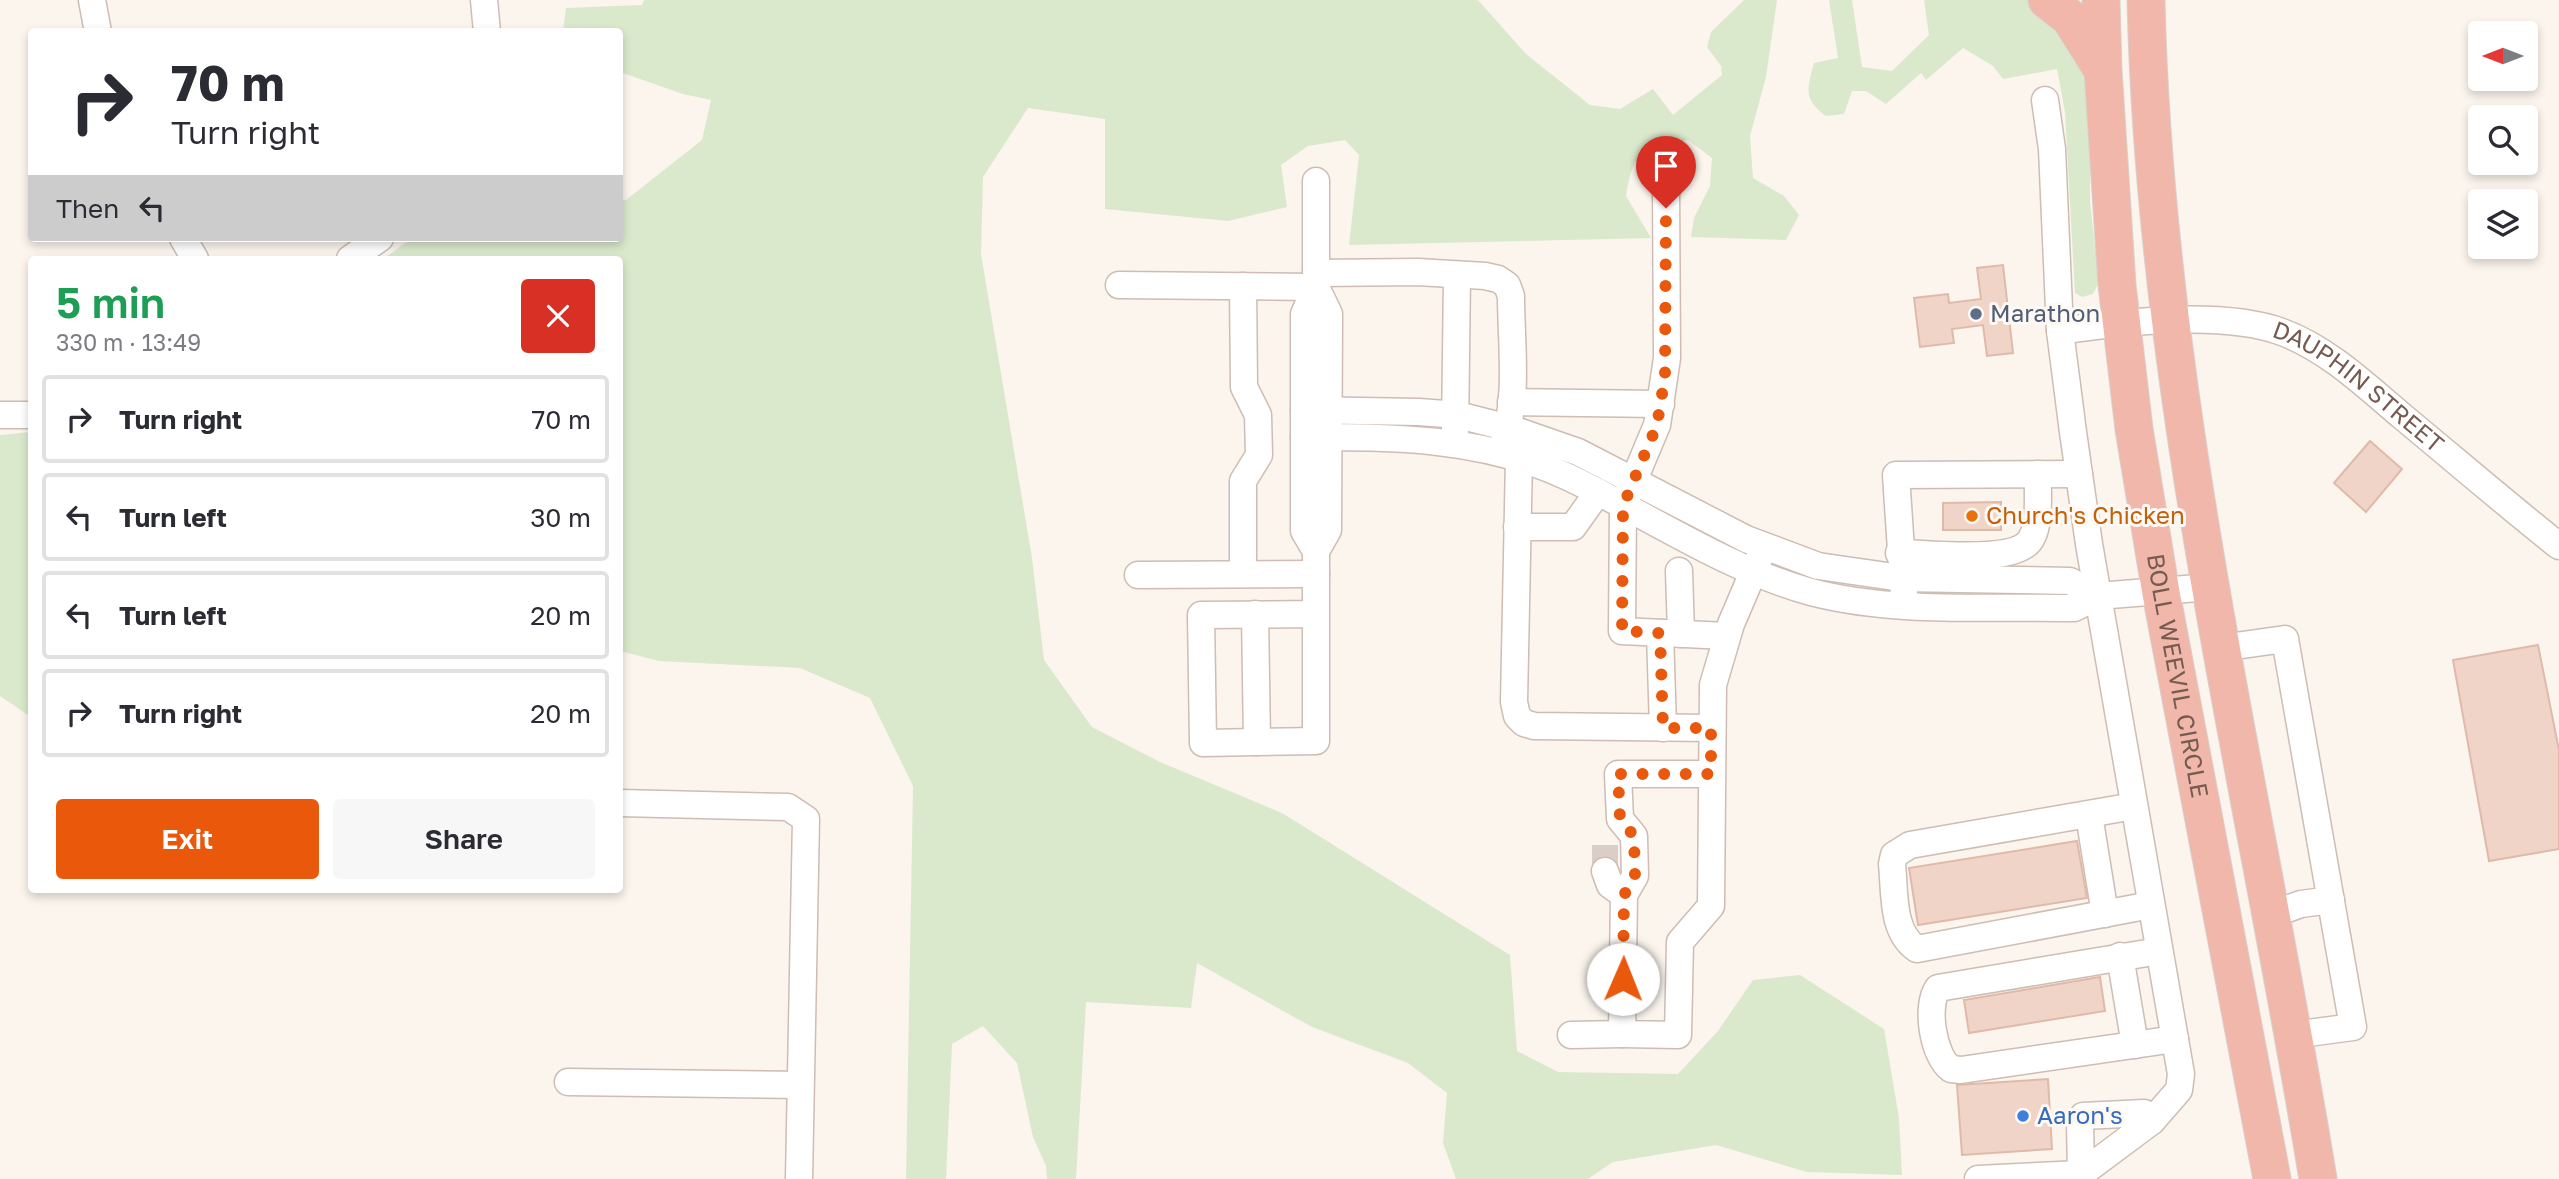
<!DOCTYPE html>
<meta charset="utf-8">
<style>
:root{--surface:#fff;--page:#f7f7f7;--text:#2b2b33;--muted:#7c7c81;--line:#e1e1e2;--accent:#ea580c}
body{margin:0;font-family:"Golos Text",sans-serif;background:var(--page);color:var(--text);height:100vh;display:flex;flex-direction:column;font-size:26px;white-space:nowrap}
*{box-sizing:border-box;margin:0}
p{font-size:23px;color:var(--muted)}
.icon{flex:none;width:38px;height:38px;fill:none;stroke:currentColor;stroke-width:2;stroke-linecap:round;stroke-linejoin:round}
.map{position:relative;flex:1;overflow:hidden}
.sheet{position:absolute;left:28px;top:256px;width:595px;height:637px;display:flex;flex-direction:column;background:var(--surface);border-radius:7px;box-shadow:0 4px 10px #0003}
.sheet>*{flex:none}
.guide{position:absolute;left:28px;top:28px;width:595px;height:214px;border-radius:7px;box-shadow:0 4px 10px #0003;background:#fff;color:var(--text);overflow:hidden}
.needle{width:46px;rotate:270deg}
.buttons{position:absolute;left:2468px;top:21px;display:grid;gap:14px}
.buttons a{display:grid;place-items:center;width:70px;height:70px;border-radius:7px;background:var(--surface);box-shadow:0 4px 10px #0003;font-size:35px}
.pin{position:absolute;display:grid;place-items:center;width:60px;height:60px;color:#fff;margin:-72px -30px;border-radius:50% 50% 50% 0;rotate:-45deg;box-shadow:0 0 7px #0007}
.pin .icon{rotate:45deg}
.me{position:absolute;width:77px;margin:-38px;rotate:1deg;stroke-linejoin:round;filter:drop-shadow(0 0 5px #0008)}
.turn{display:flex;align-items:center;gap:24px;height:147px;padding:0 28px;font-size:32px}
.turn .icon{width:91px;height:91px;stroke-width:2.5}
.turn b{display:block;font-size:49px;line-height:60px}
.then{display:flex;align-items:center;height:66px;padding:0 28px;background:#0003;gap:14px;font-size:26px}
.round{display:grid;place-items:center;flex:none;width:74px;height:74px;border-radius:7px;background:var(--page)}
.summary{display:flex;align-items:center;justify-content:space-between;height:119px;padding:0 28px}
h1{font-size:42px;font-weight:600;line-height:52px;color:#1e9e55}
.button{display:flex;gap:14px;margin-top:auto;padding:14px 28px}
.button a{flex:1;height:80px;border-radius:7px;background:var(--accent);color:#fff;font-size:28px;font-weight:600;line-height:80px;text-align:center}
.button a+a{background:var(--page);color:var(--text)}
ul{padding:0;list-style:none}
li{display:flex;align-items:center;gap:21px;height:88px;margin:0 14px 10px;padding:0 14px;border:4px solid var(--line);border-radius:7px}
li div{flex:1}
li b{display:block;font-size:26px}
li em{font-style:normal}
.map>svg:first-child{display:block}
</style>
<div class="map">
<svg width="2559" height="1179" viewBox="0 0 2559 1179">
<rect width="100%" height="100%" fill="#fbf5ed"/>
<path fill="#dae9cc" d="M 644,0 L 1478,0 L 1526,54 L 1590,105 L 1620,109 L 1653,89 L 1673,115 L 1722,75 L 1721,66 L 1707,47 L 1711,32 L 1744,0 L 1777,0 L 1766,77 L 1750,136 L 1753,178 L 1784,196 L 1799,215 L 1786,240 L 1691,237 L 1694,218 L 1710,186 L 1712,158 L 1688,140 C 1642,148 1634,148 1626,196 L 1651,238 L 1349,245 L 1359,155 L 1345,140 L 1308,146 L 1281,165 L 1287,207 L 1228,221 L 1105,209 L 1105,119 L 1028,108 L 983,177 L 981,254 L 1032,558 L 1044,660 L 1092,727 L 1160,762 L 1282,813 L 1510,955 L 1517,1051 L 1558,1072 L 1678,1074 L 1718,1031 L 1753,980 L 1800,975 L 1884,1029 L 1899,1118 L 1902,1175 L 1807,1172 L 1716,1145 L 1613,1162 L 1588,1179 L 1456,1179 L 1443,1143 L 1447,1093 L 1408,1063 L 1312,1027 L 1197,963 L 1191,1008 L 1086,1002 L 1076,1179 L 1047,1179 L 1046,1166 L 1033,1137 L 1017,1063 L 983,1026 L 952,1044 L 946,1179 L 906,1179 L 913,786 L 870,698 L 800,668 L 659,661 L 620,651 L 620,259 L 383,259 L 412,238 L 620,238 L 620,199 L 626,200 L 702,140 L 711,100 L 683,94 L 620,72 L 620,32 L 563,31 L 566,8 L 642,5 Z
M 1829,0 L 1852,0 L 1862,67 L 1892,71 L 1929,35 L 1924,0 L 2036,0 L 2046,6 L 2090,82 L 2090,202 L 2099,282 L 2093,294 L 2082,297 L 2075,293 L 2065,112 L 2057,69 L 2003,79 L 1993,66 L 1963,48 L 1926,80 L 1921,73 L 1886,104 L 1866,91 L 1852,91 L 1844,114 L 1826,116 C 1803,99 1807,89 1814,63 L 1838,58 Z
M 31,432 L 32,432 L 31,717 L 0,696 L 0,435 Z"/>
<path fill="#efd4c7" stroke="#e0baa9" stroke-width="2" d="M 2003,265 L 2013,353 L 1987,356 L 1983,325 L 1952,329 L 1954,343 L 1920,347 L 1914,298 L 1948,294 L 1949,303 L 1981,299 L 1977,268 Z
M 2370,441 L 2402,469 L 2366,512 L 2334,483 Z
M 2001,502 L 2001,530 L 1943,530 L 1943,503 Z
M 2538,645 L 2559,750 L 2559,849 L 2489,861 L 2453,660 Z
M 2077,841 L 2087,898 L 1918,925 L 1909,868 Z
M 2100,977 L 2105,1011 L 1969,1033 L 1964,1000 Z
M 2048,1079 L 2052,1149 L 1962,1155 L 1957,1085 Z"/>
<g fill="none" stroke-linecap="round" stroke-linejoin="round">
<path stroke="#dacec6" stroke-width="26" stroke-dasharray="26 13" stroke-linecap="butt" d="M 1605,871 L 1605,835"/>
<g stroke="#cdbdb3" stroke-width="29">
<g id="minor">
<path d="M 92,0 L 98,32"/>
<path d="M 484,0 L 487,32"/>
<path d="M 1666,183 L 1667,358 L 1657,425 L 1623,506 L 1622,631 L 1727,636"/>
<path d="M 183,238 L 195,259"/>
<path d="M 350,259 L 380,238"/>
<path d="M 1316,273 L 1418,272 L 1485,276 L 1498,279 L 1507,285 L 1511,296 C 1511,343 1519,399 1503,444"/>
<path d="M 1119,285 L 1316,287"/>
<path d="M 1243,286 L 1244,387 L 1258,415 L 1259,455 L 1243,481 L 1243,574"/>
<path d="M 1316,287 L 1329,314 L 1328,530 L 1316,551 L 1316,741 L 1203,743 L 1201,615 L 1316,614"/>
<path id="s1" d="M 2060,331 C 2122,322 2222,310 2282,332 C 2328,349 2366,386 2403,417 C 2455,460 2506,504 2559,546"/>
<path d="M 1511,402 L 1661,404"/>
<path d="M 1304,410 L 1419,412 L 1458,415 L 1509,428 L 1578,452 L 1746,539 L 1818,566 L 1901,578 L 2070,581 L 2098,596"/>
<path d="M 0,415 L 32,415"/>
<path d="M 1455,433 L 1457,275"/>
<path d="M 1304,437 C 1395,437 1483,437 1568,477 C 1648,515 1724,568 1811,592 C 1895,614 1988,606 2074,608 L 2098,596 L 2210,587"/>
<path d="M 1519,458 L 1514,702 L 1517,716 L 1524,723 L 1534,726 L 1711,728"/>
<path d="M 1517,527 L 1573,527 L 1598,492"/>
<path d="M 1316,551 L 1304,531 L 1304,314 L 1316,287 L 1316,181"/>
<path d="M 1899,553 C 1927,553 2016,565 2031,539 C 2041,522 2037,493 2038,474"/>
<path d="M 1679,571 L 1681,634"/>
<path d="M 1138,575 L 1316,574"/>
<path d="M 1904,595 L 1896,475 L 2079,474"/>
<path d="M 1255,614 L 1257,742"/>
<path d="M 1660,633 L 1663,728"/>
<path d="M 2221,648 L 2285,639 L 2353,1027 L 2293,1035"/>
<path d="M 1711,774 L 1618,774 L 1620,819 L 1634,836 L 1635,876 L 1624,895 L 1622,1034 L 1678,1035 L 1680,942 L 1711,906 L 1713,685 L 1731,624 L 1764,547"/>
<path d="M 620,803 L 788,807 L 806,819 L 799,1179"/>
<path d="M 2134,806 L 1910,845 L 1894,855 L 1892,864 C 1895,892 1891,932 1917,949 L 2151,905"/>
<path d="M 2089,815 L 2105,914"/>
<path d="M 1605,871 L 1610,885 L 1624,895"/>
<path d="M 2270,915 L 2301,904 L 2331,900"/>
<path d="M 2159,951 L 1938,988 C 1925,1006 1933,1056 1951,1069 L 1961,1070 L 2175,1039"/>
<path d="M 2120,956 L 2135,1045"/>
<path d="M 1571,1035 L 1622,1034"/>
<path d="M 568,1082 L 800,1085"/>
<path d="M 2081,1174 L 2080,1122 L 2083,1116 L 2144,1113 L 2152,1121"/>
<path d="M 1978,1179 L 2081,1174 L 2152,1121 L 2179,1090 L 2181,1074 L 2089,544 L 2073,432 L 2060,331 L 2052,149 L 2045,100"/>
</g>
</g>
<g stroke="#d9d1ce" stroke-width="39">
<g id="highway">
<path d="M 2047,0 L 2070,18 L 2102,69"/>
<path id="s2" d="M 2101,0 L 2103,70 L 2117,285 L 2134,429 L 2161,593 L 2272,1179"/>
<path d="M 2146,0 C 2155,399 2254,787 2318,1179"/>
</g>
</g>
<use href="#minor" stroke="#fff" stroke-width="26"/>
<use href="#highway" stroke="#f0b7aa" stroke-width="37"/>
</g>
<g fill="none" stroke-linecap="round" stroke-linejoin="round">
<path stroke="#ea580c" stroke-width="12" stroke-dasharray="0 21.6" d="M 1623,979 L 1624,895 L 1635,876 L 1634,836 L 1620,819 L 1618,774 L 1711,774 L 1711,728 L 1663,728 L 1660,633 L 1622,631 L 1623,506 L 1657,425 L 1665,376 L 1666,208"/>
</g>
<circle fill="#5c6f8a" stroke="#fef9f4" stroke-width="2.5" cx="1976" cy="314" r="7"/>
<circle fill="#e8710a" stroke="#fef9f4" stroke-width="2.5" cx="1972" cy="516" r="7"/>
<circle fill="#3f7fe0" stroke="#fef9f4" stroke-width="2.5" cx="2023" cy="1116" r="7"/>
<g text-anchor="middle" stroke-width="6" stroke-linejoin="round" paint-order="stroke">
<g font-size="24" fill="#4e5e75" stroke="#fef9f4" text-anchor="start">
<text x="1990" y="322">Marathon</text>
</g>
<g font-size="24" fill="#765b51" stroke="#fef9f4">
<text dy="8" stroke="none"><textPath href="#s1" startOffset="318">DAUPHIN STREET</textPath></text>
<text dy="8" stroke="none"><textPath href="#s2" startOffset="681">BOLL WEEVIL CIRCLE</textPath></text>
</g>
<g font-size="24" fill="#c56008" stroke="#fef9f4" text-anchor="start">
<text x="1986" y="524">Church's Chicken</text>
</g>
<g font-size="24" fill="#366cbe" stroke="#fef9f4" text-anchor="start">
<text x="2037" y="1124">Aaron's</text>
</g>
</g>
</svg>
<div class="buttons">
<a><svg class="needle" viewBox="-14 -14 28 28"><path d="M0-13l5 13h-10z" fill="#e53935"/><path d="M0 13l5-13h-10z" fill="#7c7c81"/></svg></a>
<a><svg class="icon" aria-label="search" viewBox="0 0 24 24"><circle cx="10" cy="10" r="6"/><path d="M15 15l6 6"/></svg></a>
<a><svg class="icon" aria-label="layers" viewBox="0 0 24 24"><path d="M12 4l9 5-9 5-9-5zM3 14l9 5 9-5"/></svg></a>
</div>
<div class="pin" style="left:1666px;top:208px;background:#d93025"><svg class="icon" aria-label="arrive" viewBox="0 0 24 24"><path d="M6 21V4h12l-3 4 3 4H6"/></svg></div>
<svg class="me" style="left:1623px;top:979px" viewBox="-20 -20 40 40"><circle r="19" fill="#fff"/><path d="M0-13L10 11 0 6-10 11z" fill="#ea580c"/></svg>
<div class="guide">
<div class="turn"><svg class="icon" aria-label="right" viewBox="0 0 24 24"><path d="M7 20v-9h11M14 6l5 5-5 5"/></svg><div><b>70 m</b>Turn right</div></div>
<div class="then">Then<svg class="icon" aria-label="left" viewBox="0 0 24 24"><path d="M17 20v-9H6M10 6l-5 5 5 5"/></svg></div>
</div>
<section class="sheet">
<div class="summary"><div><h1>5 min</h1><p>330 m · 13:49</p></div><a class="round" style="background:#d93025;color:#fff"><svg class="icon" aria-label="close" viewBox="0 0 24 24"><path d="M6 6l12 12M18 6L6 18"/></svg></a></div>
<ul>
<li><svg class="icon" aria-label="right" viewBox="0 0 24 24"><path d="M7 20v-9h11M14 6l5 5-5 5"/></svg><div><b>Turn right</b></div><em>70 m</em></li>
<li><svg class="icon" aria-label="left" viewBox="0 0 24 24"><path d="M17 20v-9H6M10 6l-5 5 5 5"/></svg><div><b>Turn left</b></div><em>30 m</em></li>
<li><svg class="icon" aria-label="left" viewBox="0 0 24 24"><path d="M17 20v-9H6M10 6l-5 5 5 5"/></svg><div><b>Turn left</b></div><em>20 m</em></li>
<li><svg class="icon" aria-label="right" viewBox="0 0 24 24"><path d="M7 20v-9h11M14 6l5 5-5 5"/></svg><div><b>Turn right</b></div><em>20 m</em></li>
</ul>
<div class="button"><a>Exit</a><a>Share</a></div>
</section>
</div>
